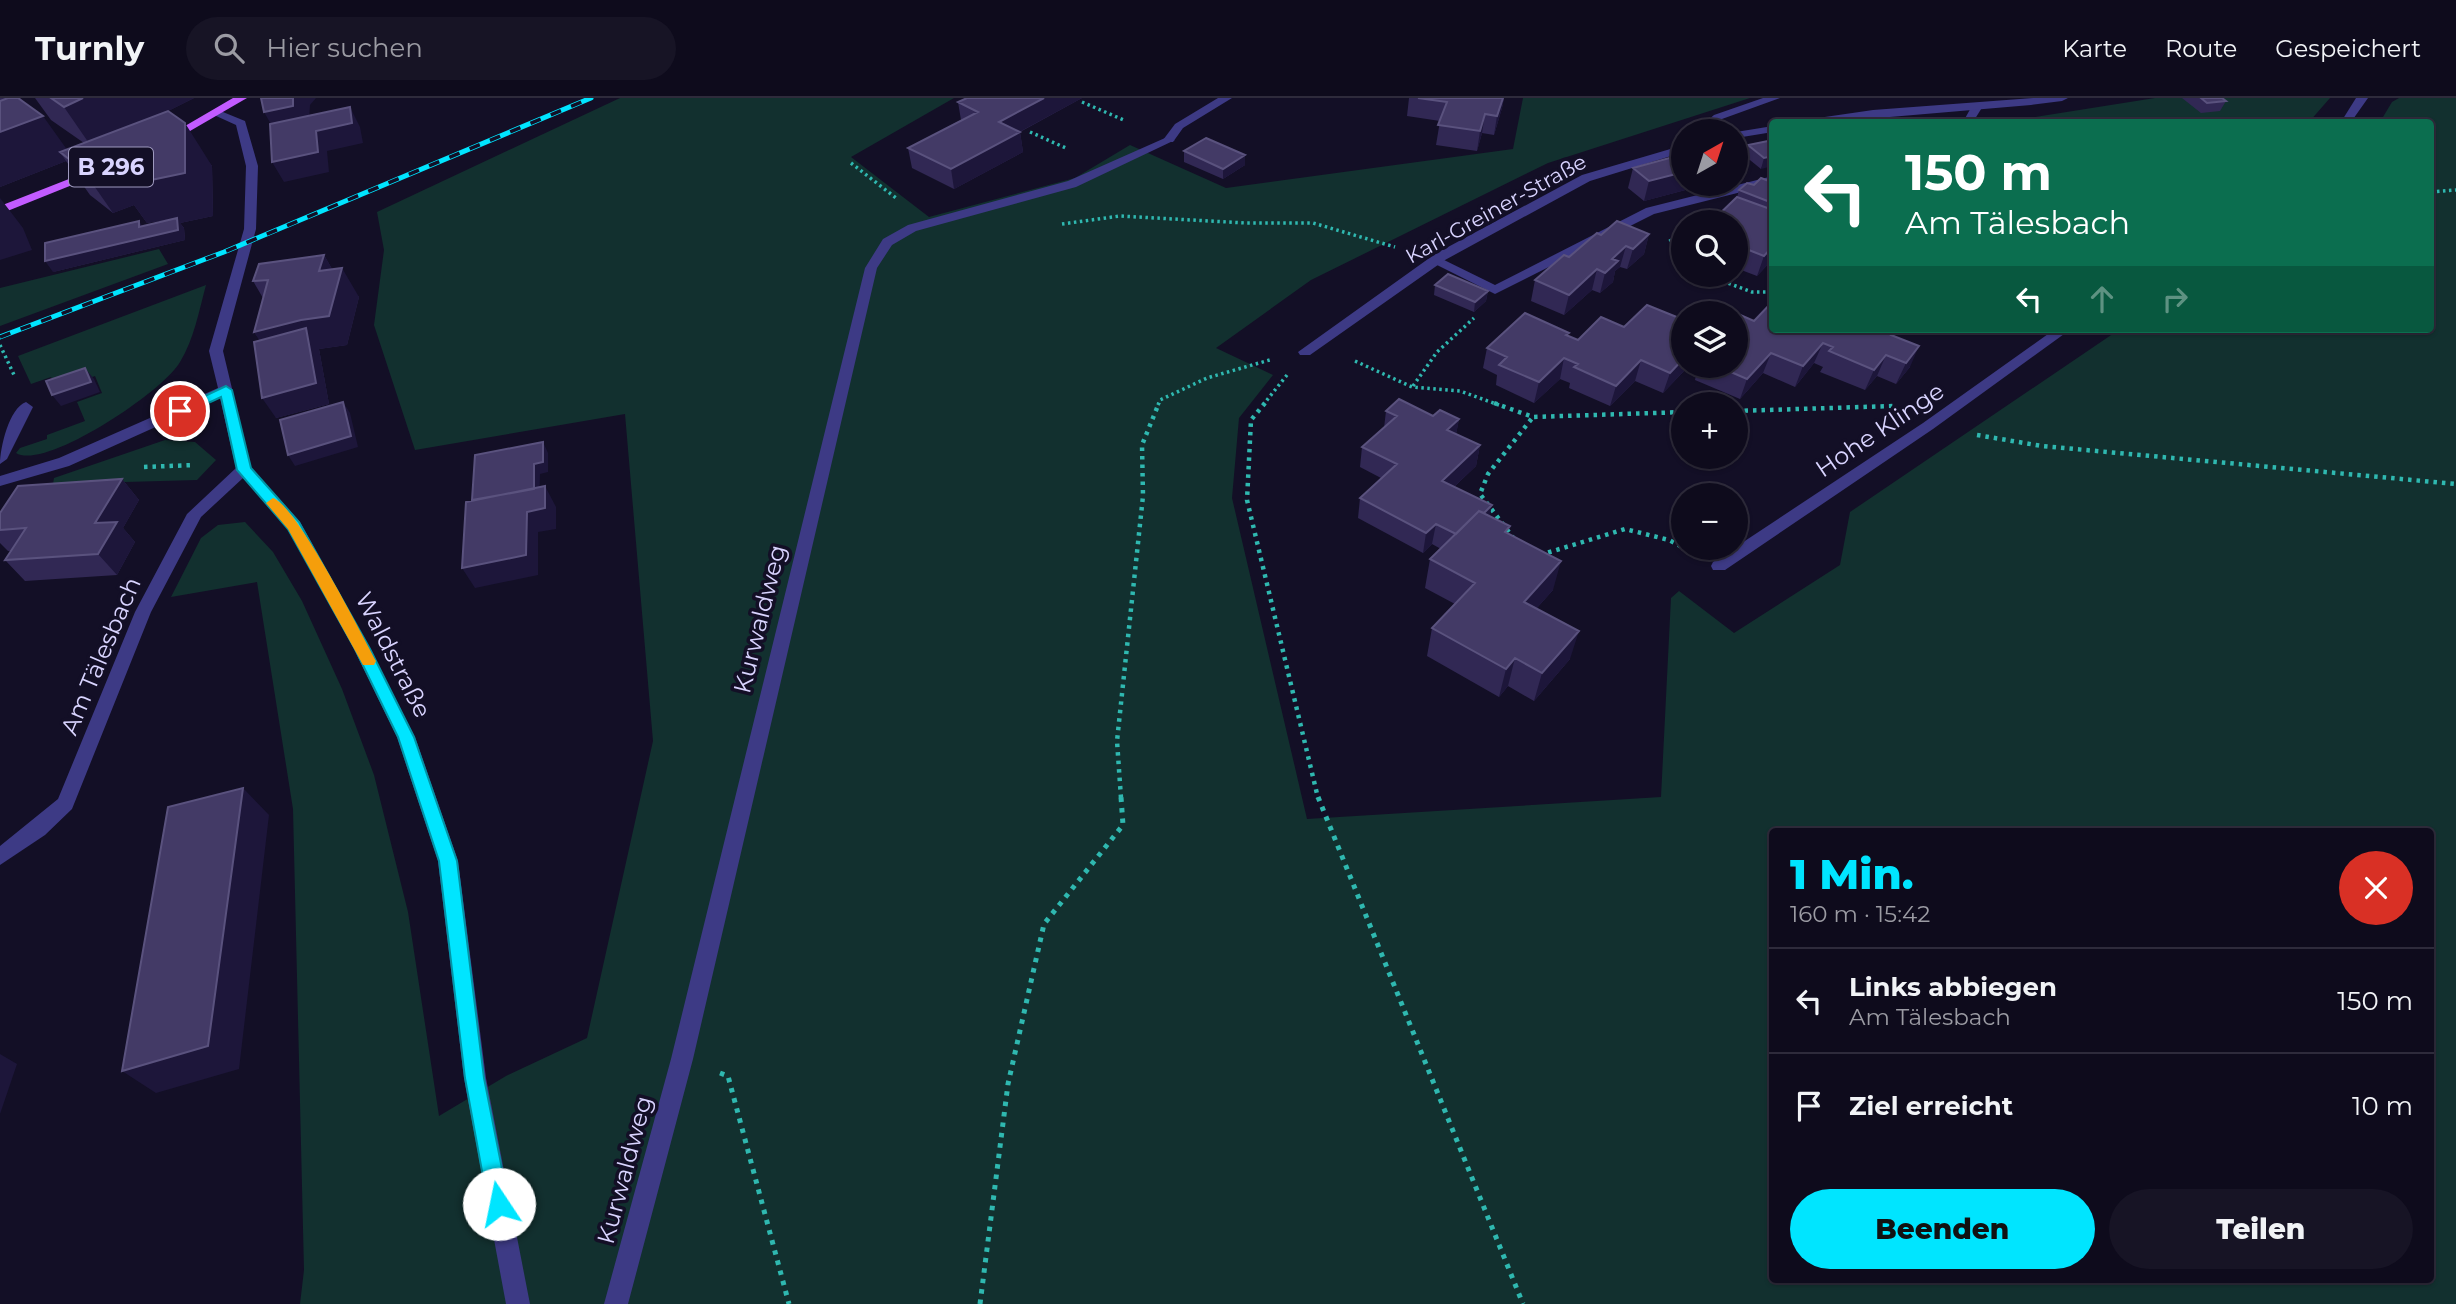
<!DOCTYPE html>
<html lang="de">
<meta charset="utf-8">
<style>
:root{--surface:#0e0b1c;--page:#171425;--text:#f1f3f6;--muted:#9b9ba3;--line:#2e2b3b;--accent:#00e5ff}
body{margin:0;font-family:Montserrat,sans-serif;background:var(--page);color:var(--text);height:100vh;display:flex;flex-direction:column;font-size:26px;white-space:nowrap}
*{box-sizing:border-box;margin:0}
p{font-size:23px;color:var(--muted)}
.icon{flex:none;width:38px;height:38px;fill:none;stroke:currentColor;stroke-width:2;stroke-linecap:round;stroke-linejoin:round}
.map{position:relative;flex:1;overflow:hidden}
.drawer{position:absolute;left:1769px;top:730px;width:665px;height:455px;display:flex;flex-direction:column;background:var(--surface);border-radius:7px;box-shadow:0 2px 5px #0004,0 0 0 2px var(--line)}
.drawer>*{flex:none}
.top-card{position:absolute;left:1769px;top:21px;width:665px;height:214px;border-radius:7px;box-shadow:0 2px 5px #0004,0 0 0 2px var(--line);background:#0b6e4f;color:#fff;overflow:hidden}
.needle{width:46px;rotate:39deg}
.buttons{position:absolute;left:1671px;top:21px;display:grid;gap:14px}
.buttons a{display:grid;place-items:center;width:77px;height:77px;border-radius:50%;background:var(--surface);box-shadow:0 2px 5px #0004,0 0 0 2px var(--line);font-size:35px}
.pin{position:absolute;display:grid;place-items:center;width:60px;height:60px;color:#fff;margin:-30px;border:4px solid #fff;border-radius:50%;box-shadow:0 2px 7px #0007}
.me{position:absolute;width:77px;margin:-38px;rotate:349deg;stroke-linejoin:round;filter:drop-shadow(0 0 5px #0008)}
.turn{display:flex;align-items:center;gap:24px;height:147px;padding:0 21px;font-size:32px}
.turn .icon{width:91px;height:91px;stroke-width:2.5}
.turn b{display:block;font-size:49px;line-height:60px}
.lanes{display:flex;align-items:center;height:66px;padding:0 21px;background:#0003;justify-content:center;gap:35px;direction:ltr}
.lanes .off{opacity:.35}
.round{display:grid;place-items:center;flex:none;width:74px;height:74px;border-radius:37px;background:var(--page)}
.head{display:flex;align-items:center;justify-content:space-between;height:119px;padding:0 21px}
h1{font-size:42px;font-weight:800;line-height:52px;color:var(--accent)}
.action{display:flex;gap:14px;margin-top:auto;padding:14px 21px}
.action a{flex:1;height:80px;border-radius:42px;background:var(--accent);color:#111;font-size:28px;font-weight:800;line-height:80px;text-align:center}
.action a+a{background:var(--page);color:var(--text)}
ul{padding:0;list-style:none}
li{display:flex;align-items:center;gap:21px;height:105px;padding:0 21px;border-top:2px solid var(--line)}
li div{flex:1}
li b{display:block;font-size:26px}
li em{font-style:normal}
header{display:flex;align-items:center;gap:42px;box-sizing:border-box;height:98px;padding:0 35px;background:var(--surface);border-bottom:2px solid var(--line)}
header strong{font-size:33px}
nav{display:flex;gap:38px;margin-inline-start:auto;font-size:24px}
.search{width:490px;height:63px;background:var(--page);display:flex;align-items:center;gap:18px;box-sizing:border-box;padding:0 24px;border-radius:38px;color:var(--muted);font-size:26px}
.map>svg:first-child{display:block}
</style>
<header>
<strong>Turnly</strong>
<div class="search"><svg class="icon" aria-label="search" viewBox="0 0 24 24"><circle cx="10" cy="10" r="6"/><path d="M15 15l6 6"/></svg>Hier suchen</div>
<nav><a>Karte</a><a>Route</a><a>Gespeichert</a></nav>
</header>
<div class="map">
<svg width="2456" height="1206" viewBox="0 0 2456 1206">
<rect width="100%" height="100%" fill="#130f26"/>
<path fill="#12302f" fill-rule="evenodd" d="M 620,0 L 954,0 L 851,59 L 929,119 L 1075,80 L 1130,47 L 1226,90 L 1513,51 L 1523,0 L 1750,0 L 1548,65 L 1311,182 L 1216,250 L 1273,277 L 1239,320 L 1232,400 L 1307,721 L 1661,699 L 1671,500 L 1679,493 L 1734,535 L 1840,467 L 1850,414 L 2120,231 L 2431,231 L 2431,24 L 2380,24 L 2392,4 L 2399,0 L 2456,0 L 2456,1206 L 300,1206 L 304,1172 L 293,711 L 257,484 L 171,499 L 201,440 L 218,427 L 245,424 L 273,454 L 302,503 L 342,591 L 374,677 L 408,814 L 439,1018 L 506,978 L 587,940 L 653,643 L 625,316 L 415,352 L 374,227 L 384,152 L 377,114 ZM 1773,733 L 2431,733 L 2431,1181 L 1773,1181 Z
M 2155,0 L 2330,0 L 2309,24 L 2003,24 Z
M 159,151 L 168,166 L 0,228 L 0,190 Z
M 206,187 C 199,213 194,241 180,264 C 164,293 45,373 16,355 L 20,350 L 47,341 L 47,337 L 85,323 L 77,304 L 102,295 L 95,278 L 57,292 L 51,279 L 31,286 L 18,258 Z
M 165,342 L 195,344 L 216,362 L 197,382 L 53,386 L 54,380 Z"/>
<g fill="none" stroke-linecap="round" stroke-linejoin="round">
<path stroke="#2fb8b0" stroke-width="3.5" stroke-dasharray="2.5 3.5" stroke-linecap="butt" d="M 1082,4 L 1126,23
M 1030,34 L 1068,51
M 851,65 L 896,100
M 2431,94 L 2456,92
M 1062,126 L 1120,118 L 1246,125 L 1313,125 L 1395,149
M 1670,141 L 1684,168
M 1706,177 L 1752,194 L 1773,194
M 0,247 L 15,279
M 1355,263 L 1412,289 L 1460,293 L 1499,307
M 1413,288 L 1437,254 L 1474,220
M 1158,307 L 1160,302 L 1207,280 L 1273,261
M 1263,307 L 1287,277"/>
<path stroke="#2fb8b0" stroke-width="4.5" stroke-dasharray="3.5 5" stroke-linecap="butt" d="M 1265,305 L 1251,322 L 1247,402 L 1318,700
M 1494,305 L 1533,319 L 1684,314
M 1736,313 L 1893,308
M 1977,337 L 2042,348 L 2456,386
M 144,369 L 194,367
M 1514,441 L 1480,396 L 1488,376 L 1533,319
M 1540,457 L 1625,431 L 1669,442 L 1686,451
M 1121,700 L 1117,643 L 1143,398 L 1142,347 L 1159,305"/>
<path stroke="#2fb8b0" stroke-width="5" stroke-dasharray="4.5 6" stroke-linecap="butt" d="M 1318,699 L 1523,1206
M 720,975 L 728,978 L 789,1206
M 980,1206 L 1008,986 L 1044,826 L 1123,727 L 1121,699"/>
<path fill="#3d3a85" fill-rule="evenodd" d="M 1218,0 L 1232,0 L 1183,30 L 1173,44 L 1165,44 L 1163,42 L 1175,26 Z
M 1763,0 L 1780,0 L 1722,21 L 1713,29 L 1716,33 L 1704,33 L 1701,28 L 1714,17 Z
M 1973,6 L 1983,8 L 1973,24 L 1963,24 Z
M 1773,78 L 1773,86 L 1654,116 L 1495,196 L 1429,163 L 1435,159 L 1440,160 L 1495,187 L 1646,110 Z
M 26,304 L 33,309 L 7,361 L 0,366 C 0,350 9,310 26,304 Z"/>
<path fill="#3d3a85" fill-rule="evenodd" d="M 2033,0 L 2068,0 L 2062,3 L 2031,7 L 1831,24 L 1805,24 L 1811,21 L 1873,12 Z
M 2356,0 L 2368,0 L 2351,24 L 2341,24 Z
M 218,12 L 245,23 L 258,68 L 256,131 L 223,253 L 251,370 L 300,424 L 370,551 L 415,639 L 458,763 L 486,980 L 530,1206 L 506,1206 L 464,980 L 438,763 L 397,639 L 354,551 L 288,431 L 243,380 L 201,419 L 151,514 L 72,711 L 45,737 L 0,767 L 0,748 L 58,701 L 135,514 L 187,416 L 236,370 L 220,300 L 69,368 L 0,388 L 0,378 L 59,360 L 218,290 L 209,253 L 244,131 L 246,68 L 236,27 L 214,17 L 214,13 Z
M 1773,28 L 1773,34 L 1736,40 L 1736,34 Z
M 1165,40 L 1175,42 L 1076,89 L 916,133 L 892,147 L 877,170 L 693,961 L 628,1206 L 604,1206 L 671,961 L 865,170 L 883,141 L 908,127 L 1068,83 Z
M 1684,47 L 1684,54 L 1590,83 L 1445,162 L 1310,257 L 1300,257 L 1298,254 L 1435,156 L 1582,77 Z
M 2055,231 L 2071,231 L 1933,331 L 1725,472 L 1713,472 L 1711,468 L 1713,464 L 1923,325 Z"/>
<path fill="#c25bff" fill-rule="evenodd" d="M 233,0 L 247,0 L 171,44 L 161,42 Z
M 97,70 L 107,73 L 0,116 L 0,108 Z"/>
<g stroke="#00e5ff" stroke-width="5">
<path id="rail" d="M 0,239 L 224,154 L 591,0"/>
</g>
<use href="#rail" stroke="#130f26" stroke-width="3.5" stroke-dasharray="11" stroke-linecap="butt"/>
</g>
<path fill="#312854" d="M 0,0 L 20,0 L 67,52 L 84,45 L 51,22 L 35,0 L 194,0 L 168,13 L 212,68 L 213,118 L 180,125 L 184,130 L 185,142 L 53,174 L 142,128 L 176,120 L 147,125 L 134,107 L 113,115 L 90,97 L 66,63 L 0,89 Z
M 967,0 L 1082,0 L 1020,34 L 1023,54 L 954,91 L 912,70 L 908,50 L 961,22 L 958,4 Z
M 1409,0 L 1504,0 L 1502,10 L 1494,37 L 1482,35 L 1477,53 L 1436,47 L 1440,23 L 1407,18 Z
M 2182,0 L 2222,0 L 2226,3 L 2220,13 L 2201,15 Z
M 1773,42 L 1761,71 L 1745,58 L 1739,77 L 1748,47 Z
M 1184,53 L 1245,67 L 1223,81 L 1184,64 Z
M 1633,70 L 1684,86 L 1708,86 L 1644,103 L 1628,90 Z
M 1773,79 L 1770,111 L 1773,161 L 1757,178 L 1736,170 L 1737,99 L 1739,92 L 1769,83 Z
M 1649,136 L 1644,156 L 1627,171 L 1620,169 L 1615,173 L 1613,184 L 1600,195 L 1592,192 L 1564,217 L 1531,203 L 1535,182 L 1601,137 Z
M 324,157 L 332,171 L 359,199 L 347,247 L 319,251 L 329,306 L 276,320 L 260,242 L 254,234 L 263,200 L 253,183 Z
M 1435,187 L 1488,193 L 1486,203 L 1474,214 L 1434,197 Z
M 1773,231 L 1894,239 L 1910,269 L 1896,286 L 1877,278 L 1865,292 L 1820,274 L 1823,269 L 1814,265 L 1795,289 L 1763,275 L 1740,301 L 1695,282 L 1696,277 L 1685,272 L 1663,295 L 1635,283 L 1610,308 L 1569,290 L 1570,285 L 1560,281 L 1534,305 L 1496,287 L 1497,277 L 1483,270 L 1487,250 L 1568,238 L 1578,242 L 1684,268 L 1736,268 Z
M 1386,313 L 1459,321 L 1456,336 L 1480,347 L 1476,368 L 1454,389 L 1490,418 L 1509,437 L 1553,492 L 1536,511 L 1570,561 L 1534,603 L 1508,588 L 1499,599 L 1427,558 L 1432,530 L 1455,506 L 1425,490 L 1430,461 L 1441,451 L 1432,446 L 1423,455 L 1358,420 L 1360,400 L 1381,380 L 1360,369 L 1362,349 L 1384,330 Z
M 122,381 L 139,402 L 123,430 L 135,444 L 117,477 L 25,483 L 5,462 L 11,453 L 8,453 L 0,445 L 0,415 Z"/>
<path fill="#1d163a" d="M 83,0 L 194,0 L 93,51 L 64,9 Z
M 293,0 L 316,0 L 310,7 L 308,36 L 280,42 L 264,14 Z
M 1044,0 L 1082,0 L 1001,44 L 999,24 Z
M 1503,0 L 1504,0 L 1502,10 L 1494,37 L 1497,18 Z
M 350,9 L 360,29 L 363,45 L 327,53 L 329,74 L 284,84 L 272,64 Z
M 1485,16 L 1482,35 L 1477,53 L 1480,33 Z
M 43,18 L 73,60 L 60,54 L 66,63 L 0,89 L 0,34 Z
M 185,25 L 212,68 L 213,118 L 180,125 L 184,130 L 185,142 L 53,174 L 45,163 L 139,129 L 139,123 L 146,134 L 176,120 L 147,125 L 134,107 L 113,115 L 83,72 L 117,60 Z
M 1020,34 L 1023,54 L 954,91 L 951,71 Z
M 1245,57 L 1245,67 L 1223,81 L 1223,71 Z
M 1746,57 L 1739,77 L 1736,78 L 1736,60 Z
M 1773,58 L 1773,68 L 1761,71 L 1764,60 Z
M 1684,74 L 1684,86 L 1708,86 L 1644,103 L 1649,83 Z
M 0,100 L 23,130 L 32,152 L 0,162 Z
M 1773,101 L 1773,108 L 1766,114 L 1770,104 Z
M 1649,136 L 1644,156 L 1627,171 L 1633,151 Z
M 1626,148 L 1620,169 L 1615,173 L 1613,184 L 1600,195 L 1605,175 L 1612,161 Z
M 1773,148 L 1773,161 L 1757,178 L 1764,158 Z
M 324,157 L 339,183 L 342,170 L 359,199 L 347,247 L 319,251 L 329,306 L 276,320 L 262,300 L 273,263 L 254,234 L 319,173 Z
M 1597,171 L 1592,192 L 1564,217 L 1569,197 Z
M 1488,193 L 1486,203 L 1474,214 L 1475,204 Z
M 1896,231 L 1898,231 L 1892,245 L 1891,237 Z
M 1823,245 L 1814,265 L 1795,289 L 1803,268 Z
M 1919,248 L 1910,269 L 1896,286 L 1906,265 Z
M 1771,255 L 1763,275 L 1740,301 L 1747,281 Z
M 1886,257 L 1877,278 L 1865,292 L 1874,272 Z
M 1564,260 L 1560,281 L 1534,305 L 1539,284 Z
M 1684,260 L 1684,268 L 1686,268 L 1685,272 L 1663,295 L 1670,275 Z
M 1641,262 L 1635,283 L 1610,308 L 1616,288 Z
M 85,270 L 94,281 L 100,294 L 61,308 L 52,297 Z
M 343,304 L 350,315 L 358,349 L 295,368 L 288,357 Z
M 1459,321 L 1455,342 L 1447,332 Z
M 543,344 L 548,355 L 548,374 L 540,376 L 539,411 L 545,388 L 556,409 L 556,431 L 538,434 L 538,477 L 475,490 L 462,470 L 534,366 Z
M 1480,347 L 1476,368 L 1439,403 L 1442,383 Z
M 122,381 L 139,402 L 123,430 L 135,444 L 117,477 L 98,456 L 95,425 Z
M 1492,407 L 1488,428 L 1460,438 Z
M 1436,426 L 1432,446 L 1423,455 L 1426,435 Z
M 1561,463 L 1553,492 L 1517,532 L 1524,504 Z
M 1579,533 L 1570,561 L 1534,603 L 1542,575 Z
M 1515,560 L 1508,588 L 1499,599 L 1506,571 Z
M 243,690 L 269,717 L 239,971 L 156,995 L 122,973 Z
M 0,956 L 17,966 L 0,1016 Z"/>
<path fill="#433a66" stroke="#5a527e" stroke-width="2" d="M 8,0 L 18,0 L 43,18 L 0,34 L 0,3 Z
M 51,0 L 83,0 L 64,9 Z
M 261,0 L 293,0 L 293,8 L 264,14 Z
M 967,0 L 1044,0 L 999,24 L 1020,34 L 951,71 L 908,50 L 978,14 L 958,4 Z
M 1418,0 L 1503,0 L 1497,18 L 1485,16 L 1480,33 L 1438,27 L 1447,4 Z
M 2201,0 L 2222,0 L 2226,3 L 2207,5 Z
M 350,9 L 352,25 L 316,33 L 318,54 L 272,64 L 270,26 Z
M 168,13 L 185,25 L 185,75 L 151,82 L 149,76 L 117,82 L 117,60 L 83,72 L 60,54 Z
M 1206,40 L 1245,57 L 1223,71 L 1184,53 Z
M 1773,42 L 1773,58 L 1764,60 L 1748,47 Z
M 1736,51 L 1746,57 L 1736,60 Z
M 1684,56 L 1684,74 L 1649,83 L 1633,70 Z
M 1773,79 L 1773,101 L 1770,104 L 1739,92 L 1747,85 L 1754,87 L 1761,80 L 1769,83 Z
M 1737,99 L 1773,112 L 1773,148 L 1764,158 L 1736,147 L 1736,124 L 1711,124 Z
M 177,120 L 178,132 L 45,163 L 45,145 L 139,123 L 139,129 Z
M 1617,123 L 1649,136 L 1633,151 L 1626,148 L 1612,161 L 1618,163 L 1605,175 L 1597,171 L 1569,197 L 1535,182 L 1564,157 L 1569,159 L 1597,135 L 1601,137 Z
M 324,157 L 319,173 L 342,170 L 329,218 L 301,222 L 254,234 L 268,182 L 253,183 L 259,166 Z
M 1448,176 L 1488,193 L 1475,204 L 1435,187 Z
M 1773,203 L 1773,231 L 1896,231 L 1891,237 L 1919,248 L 1906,265 L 1886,257 L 1874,272 L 1829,253 L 1833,249 L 1823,245 L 1803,268 L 1771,255 L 1747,281 L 1717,268 L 1736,268 L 1736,215 L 1754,223 Z
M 1647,207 L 1684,222 L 1684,260 L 1670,275 L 1641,262 L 1616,288 L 1574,269 L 1578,266 L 1564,260 L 1539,284 L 1499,267 L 1507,259 L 1487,250 L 1525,215 L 1569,235 L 1566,237 L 1578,242 L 1601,219 L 1624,229 Z
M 1727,212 L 1736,215 L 1724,215 Z
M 306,230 L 316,285 L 262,300 L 254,244 Z
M 85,270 L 91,284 L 52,297 L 46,283 Z
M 1399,301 L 1433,318 L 1440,312 L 1459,321 L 1447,332 L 1480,347 L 1442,383 L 1492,407 L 1484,415 L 1479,413 L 1456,436 L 1436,426 L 1426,435 L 1360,400 L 1397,366 L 1362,349 L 1397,318 L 1386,313 Z
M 343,304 L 351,338 L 288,357 L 280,322 Z
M 543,344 L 543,364 L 534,366 L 534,391 L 472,402 L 475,357 Z
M 122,381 L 95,425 L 117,424 L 98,456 L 5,462 L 26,430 L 0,432 L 0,415 L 18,388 Z
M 545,388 L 545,410 L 527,414 L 526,457 L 462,470 L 466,404 Z
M 1479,413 L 1510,428 L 1505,434 L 1561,463 L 1524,504 L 1579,533 L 1542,575 L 1515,560 L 1506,571 L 1432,530 L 1475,485 L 1430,461 Z
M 243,690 L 208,948 L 122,973 L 168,709 Z"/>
<path fill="#00e5ff" stroke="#0095a6" stroke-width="2" d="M 226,288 L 232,292 L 251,370 L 299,424 L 370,551 L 414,639 L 457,763 L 484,980 L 509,1106 L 506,1113 L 499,1116 L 491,1113 L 488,1106 L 465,980 L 439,763 L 398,639 L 355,551 L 288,431 L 237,372 L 221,299 L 185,316 L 180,317 L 173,313 Z"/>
<path fill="#f59e0b" d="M 273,400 C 297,408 361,535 376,563 L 374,567 L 363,567 L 288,431 L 266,405 Z"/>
<g text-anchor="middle" stroke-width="7" stroke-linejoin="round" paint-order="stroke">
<g font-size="21" fill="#d9d4ff" stroke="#130f26">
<text transform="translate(1496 111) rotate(-29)" y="7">Karl-Greiner-Straße</text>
</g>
<rect fill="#130f26" stroke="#9e99be" stroke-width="2" x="69" y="49.5" width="84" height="39" rx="5"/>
<g font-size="23" font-weight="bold" fill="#d9d4ff">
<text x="111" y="77">B 296</text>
</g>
<g font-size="24" fill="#d9d4ff" stroke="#130f26">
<text transform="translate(1880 332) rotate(-34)" y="8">Hohe Klinge</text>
<text transform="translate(760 521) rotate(-76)" y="8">Kurwaldweg</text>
<text transform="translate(393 557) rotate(63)" y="8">Waldstraße</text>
<text transform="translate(101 558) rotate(-67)" y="8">Am Tälesbach</text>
<text transform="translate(625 1072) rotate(-75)" y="8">Kurwaldweg</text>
</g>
</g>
</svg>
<div class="buttons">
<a><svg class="needle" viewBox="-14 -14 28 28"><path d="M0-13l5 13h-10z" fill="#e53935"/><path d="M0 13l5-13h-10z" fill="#9b9ba3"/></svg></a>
<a><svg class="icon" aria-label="search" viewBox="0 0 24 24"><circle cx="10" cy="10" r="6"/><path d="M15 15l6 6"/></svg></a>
<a><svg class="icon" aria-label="layers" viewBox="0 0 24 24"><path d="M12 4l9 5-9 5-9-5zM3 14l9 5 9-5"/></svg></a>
<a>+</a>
<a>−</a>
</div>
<div class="pin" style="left:180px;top:313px;background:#d93025"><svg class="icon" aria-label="arrive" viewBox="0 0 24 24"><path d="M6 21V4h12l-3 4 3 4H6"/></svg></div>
<svg class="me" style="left:499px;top:1106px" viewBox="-20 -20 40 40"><circle r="19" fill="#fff"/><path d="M0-13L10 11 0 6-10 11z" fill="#00e5ff"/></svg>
<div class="top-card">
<div class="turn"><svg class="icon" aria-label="left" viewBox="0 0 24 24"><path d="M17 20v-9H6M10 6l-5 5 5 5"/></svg><div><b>150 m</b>Am Tälesbach</div></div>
<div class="lanes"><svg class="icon" aria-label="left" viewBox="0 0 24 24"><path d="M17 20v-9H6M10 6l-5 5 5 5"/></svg><svg class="icon off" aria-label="ahead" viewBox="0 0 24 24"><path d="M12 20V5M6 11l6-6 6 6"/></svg><svg class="icon off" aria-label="right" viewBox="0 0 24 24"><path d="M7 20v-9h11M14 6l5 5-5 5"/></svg></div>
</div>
<section class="drawer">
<div class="head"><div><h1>1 Min.</h1><p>160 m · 15:42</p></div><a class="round" style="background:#d93025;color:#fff"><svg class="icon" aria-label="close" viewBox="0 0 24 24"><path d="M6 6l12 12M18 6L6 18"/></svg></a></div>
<ul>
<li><svg class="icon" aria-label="left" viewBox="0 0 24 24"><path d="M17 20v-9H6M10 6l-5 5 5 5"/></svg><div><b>Links abbiegen</b><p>Am Tälesbach</p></div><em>150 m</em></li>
<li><svg class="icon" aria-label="arrive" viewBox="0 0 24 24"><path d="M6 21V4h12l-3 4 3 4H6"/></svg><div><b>Ziel erreicht</b></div><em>10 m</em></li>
</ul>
<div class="action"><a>Beenden</a><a>Teilen</a></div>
</section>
</div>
